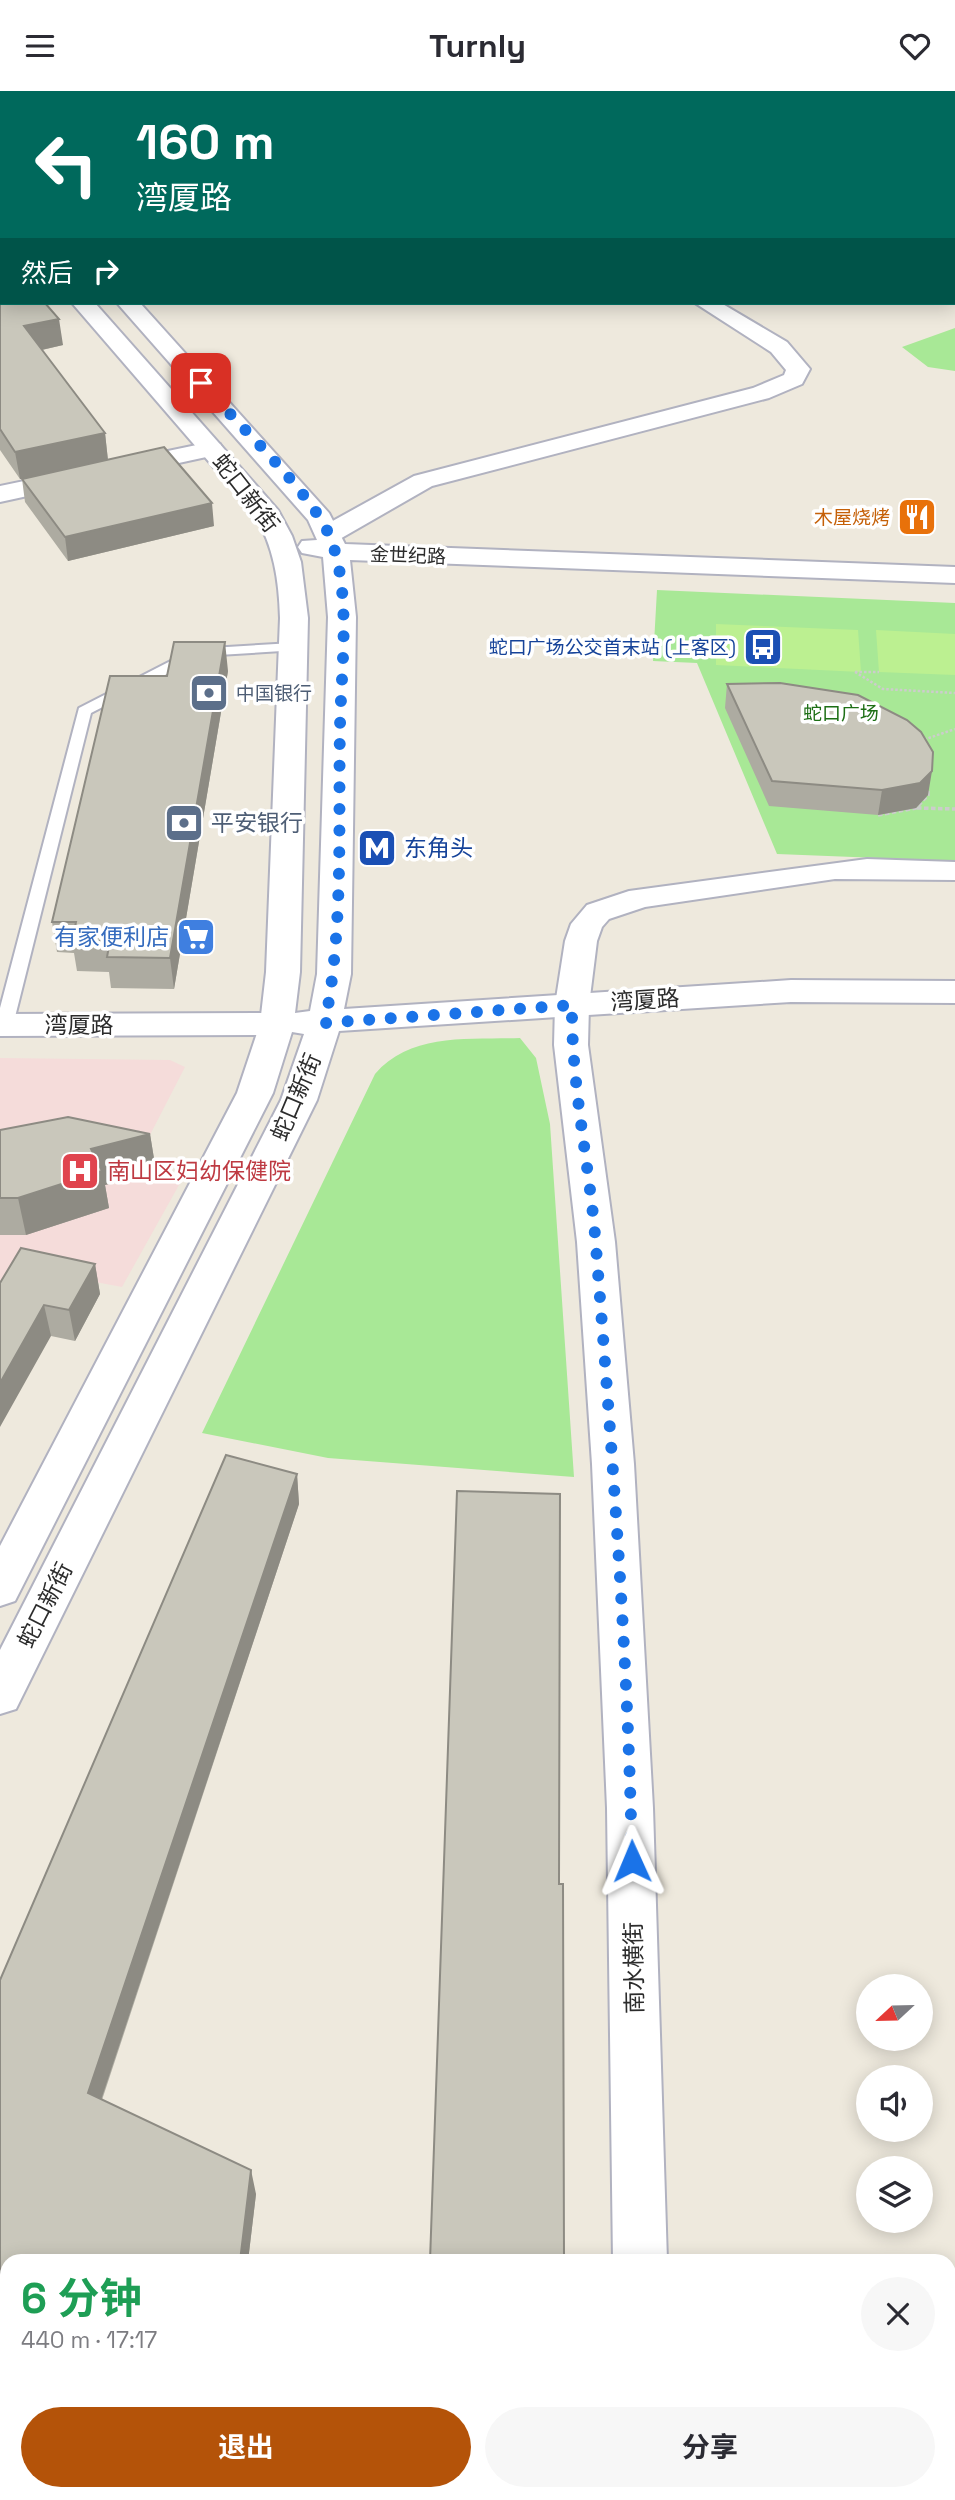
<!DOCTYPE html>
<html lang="zh">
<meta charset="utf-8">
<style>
:root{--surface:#fff;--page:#f7f7f7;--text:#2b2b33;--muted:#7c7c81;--accent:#b45309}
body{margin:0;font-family:"Space Grotesk","Noto Sans SC",sans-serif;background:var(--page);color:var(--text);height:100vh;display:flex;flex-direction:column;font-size:26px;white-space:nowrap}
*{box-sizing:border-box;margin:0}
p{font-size:23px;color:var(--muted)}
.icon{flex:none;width:38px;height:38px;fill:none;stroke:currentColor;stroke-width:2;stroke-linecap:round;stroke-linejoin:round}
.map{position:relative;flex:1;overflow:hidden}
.details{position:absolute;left:0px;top:2163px;width:956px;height:247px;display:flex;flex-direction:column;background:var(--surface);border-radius:21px 21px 0 0;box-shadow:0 4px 18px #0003}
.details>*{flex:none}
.hud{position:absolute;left:0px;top:0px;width:956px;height:214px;box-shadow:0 4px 18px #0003;background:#00695c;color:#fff;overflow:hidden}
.needle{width:46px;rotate:248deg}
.buttons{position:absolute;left:856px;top:1883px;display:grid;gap:14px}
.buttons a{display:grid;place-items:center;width:77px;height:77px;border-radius:50%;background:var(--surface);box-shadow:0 4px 18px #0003;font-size:35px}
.pin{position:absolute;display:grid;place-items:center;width:60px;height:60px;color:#fff;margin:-30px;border-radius:14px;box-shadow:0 4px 10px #0006}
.me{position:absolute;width:77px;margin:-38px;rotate:359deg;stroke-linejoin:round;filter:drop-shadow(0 0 5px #0008)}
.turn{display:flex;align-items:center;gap:24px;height:147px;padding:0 21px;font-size:32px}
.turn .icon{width:91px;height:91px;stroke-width:2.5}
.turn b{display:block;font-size:49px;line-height:60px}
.then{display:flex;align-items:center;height:66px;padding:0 21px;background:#0003;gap:14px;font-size:26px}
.round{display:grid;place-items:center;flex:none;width:74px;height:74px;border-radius:37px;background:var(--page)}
.head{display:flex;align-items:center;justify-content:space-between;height:119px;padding:0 21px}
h1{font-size:42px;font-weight:700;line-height:52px;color:#1e9e55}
.button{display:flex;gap:14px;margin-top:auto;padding:14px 21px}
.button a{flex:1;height:80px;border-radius:42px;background:var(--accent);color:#fff;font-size:28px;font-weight:700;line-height:80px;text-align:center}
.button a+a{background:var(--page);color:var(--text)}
header{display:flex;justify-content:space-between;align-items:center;height:91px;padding:0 21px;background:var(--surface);font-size:32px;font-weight:700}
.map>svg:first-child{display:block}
</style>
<header><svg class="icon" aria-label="menu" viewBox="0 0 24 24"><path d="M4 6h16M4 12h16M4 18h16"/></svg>Turnly<svg class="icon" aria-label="heart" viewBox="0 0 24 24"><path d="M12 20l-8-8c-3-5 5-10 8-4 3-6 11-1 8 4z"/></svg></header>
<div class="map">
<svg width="955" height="2409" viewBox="0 0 955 2409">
<rect width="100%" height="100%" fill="#eee9dd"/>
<path fill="#f5dcda" d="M 0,967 L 170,969 L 185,976 L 134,1075 L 184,1085 L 122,1196 L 31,1179 L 0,1189 Z"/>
<path fill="#a8e896" d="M 467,0 L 955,0 L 955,167 L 954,2 Z
M 955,237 L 955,280 L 928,276 L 902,256 Z
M 657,499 L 955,512 L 955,770 L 777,763 L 697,572 L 653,570 Z
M 520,947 L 536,967 L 550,1033 L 574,1386 L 328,1367 L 202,1342 L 375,983 C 411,941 469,949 520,947 Z"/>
<path fill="#bcf091" d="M 716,533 L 858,539 L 861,581 L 716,574 Z
M 876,539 L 955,543 L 955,584 L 879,581 Z"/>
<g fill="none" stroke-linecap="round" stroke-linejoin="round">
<g stroke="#b1b2c0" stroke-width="4">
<path id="lane" d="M 293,552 L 300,556 L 298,559 L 202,565 L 91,622 L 13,934 L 10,938 L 0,938 L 0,917 L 79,617 L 194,558 Z"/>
</g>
<g stroke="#b1b2c0" stroke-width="4">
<path id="street" d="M 415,0 L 433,0 L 434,2 L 414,2 Z
M 695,212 L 721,212 L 787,251 L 810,278 L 802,293 L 769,307 L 432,395 L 338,449 L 320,449 L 316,443 L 320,437 L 414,385 L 753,297 L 784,284 L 786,279 L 771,261 Z
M 211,351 L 220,353 L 223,358 L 220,363 L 0,411 L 0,395 Z
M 867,768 L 955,771 L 955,789 L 835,788 L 645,816 L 609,828 L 602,836 L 597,850 L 589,914 L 588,954 L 615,1151 L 634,1373 L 653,1717 L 667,2170 L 613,2170 L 607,1717 L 592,1373 L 577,1151 L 554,954 L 555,914 L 565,850 L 571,833 L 587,814 L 629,800 Z
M 277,922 L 289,925 L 294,933 L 289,941 L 277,944 L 0,945 L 0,923 Z
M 0,2364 L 7,2365 L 7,2403 L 32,2403 L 30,2409 L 0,2409 Z
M 94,2403 L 228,2403 L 231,2409 L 97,2409 Z
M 616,2403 L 674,2403 L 674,2409 L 616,2409 Z"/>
</g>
<g stroke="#b1b2c0" stroke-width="4">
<path id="secondary" d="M 0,64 L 2,64 L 2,78 L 0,78 Z
M 0,111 L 2,111 L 2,125 L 0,125 Z
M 72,212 L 95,212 L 278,419 L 292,445 L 301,471 L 308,527 L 300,881 L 295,922 L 310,920 L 317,883 L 328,526 L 323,466 L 302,462 L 298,456 L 302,450 L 317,449 L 308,429 L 117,212 L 140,212 L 329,422 L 345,453 L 955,476 L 955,492 L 350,469 L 356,526 L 351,883 L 344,918 L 791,889 L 955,890 L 955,912 L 791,911 L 339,940 L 317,1009 L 16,1618 L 0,1623 L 0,1559 L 281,1009 L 304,943 L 292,941 L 273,1002 L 15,1510 L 0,1515 L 0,1455 L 237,1002 L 260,933 L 266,881 L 280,527 C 279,490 274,455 254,423 Z"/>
</g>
<path stroke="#ccc" stroke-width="2.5" stroke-dasharray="2.5 2" stroke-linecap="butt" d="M 855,581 L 883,598 L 955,602
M 855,581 L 879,581
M 920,650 L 955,638"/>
<path stroke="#ccc" stroke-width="3.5" stroke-dasharray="4.5 2.5" stroke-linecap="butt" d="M 917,717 L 955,718
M 878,724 L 916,717 L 928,704 L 928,698"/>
<use href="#lane" fill="#fff" fill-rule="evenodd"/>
<use href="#street" fill="#fff" fill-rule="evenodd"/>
<use href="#secondary" fill="#fff" fill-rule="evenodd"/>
</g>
<path fill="#adaba1" d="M 0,186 L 63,254 L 42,259 L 105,342 L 108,369 L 214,435 L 68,470 L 25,411 L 22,388 L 20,388 L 0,359 Z
M 228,580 L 174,898 L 111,897 L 109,881 L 77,880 L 74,862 L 57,861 L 52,831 L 167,585 Z
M 727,593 L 928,704 L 916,717 L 878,724 L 769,715 L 725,617 Z
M 0,1039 L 150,1043 L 156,1080 L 105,1094 L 109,1117 L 26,1144 L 0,1144 Z
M 95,1173 L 100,1203 L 75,1250 L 51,1245 L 0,1192 Z
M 297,1383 L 299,1413 L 102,2009 L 256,2103 L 248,2170 L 7,2170 L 7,2250 L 0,2250 L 0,1889 Z"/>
<path fill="#8d8b83" d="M 59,228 L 63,254 L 28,262 L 24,235 Z
M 105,342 L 108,370 L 20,388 L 15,361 Z
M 212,412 L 214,435 L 68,470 L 65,446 Z
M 225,551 L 228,580 L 174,898 L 170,867 Z
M 932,680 L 928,704 L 916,717 L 878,724 L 882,699 Z
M 150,1043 L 156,1080 L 105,1094 L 109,1117 L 26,1144 L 18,1107 L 91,1058 Z
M 95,1173 L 100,1203 L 75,1250 L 69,1219 Z
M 44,1214 L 51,1245 L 0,1336 L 0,1292 Z
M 297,1383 L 299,1413 L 95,2027 L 88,2002 Z
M 251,2079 L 256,2103 L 248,2170 L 240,2170 Z"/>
<path fill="#c9c7bb" stroke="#8d8b83" stroke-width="2" d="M 0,186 L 2,186 L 2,212 L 45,212 L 59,228 L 24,235 L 105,342 L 15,361 L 0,338 Z
M 164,356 L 212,412 L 65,446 L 22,388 Z
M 174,551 L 225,551 L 170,867 L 107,866 L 110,850 L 72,850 L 76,831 L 52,831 L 110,585 L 167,585 Z
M 780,592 L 858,604 L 907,629 L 921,641 L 933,661 L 932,680 L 920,692 L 882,699 L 772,690 L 727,593 Z
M 68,1026 L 150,1043 L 91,1058 L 102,1080 L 18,1107 L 0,1107 L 0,1039 Z
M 21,1157 L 95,1173 L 69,1219 L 44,1214 L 0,1292 L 0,1192 Z
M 226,1364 L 297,1383 L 88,2002 L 251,2079 L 240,2170 L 7,2170 L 7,2229 L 0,2229 L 0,1889 Z
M 457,1400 L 560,1403 L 559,1793 L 563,1793 L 564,2170 L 430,2170 Z"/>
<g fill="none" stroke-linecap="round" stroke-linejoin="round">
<path stroke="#1a73e8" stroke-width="12" stroke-dasharray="0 21.6" d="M 201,292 C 235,330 312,402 330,446 C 352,500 341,578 340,636 C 338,734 344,835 325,932 L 572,914 C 571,995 590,1075 596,1156 C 612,1360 628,1565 632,1770"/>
</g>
<defs>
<g id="restaurant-square" transform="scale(2.0125)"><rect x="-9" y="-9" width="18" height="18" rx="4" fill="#e8710a" stroke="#fff"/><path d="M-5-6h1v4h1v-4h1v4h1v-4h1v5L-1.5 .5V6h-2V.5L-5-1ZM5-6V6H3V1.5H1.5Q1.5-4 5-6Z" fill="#fff"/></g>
<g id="bus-square" transform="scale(2.0125)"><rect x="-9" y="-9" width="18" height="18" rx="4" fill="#1a4fb4" stroke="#fff"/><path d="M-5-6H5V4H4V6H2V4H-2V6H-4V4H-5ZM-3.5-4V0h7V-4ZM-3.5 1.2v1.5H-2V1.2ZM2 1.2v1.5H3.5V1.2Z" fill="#fff"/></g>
<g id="bank-square" transform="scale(2.0125)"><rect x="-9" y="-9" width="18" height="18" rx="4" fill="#5c6f8a" stroke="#fff"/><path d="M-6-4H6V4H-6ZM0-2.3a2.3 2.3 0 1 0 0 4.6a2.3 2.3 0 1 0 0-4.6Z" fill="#fff"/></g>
<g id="metro-square" transform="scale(2.0125)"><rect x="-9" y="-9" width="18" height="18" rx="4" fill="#1a4fb4" stroke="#fff"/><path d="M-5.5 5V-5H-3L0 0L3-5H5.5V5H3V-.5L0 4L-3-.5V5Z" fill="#fff"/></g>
<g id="supermarket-square" transform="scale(2.0125)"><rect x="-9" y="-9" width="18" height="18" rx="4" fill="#3f7fe0" stroke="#fff"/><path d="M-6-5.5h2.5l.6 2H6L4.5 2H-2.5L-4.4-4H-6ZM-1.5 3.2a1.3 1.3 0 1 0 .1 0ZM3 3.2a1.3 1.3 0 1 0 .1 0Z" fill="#fff"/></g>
<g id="hospital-square" transform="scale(2.0125)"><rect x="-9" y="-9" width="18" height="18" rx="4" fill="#e0444e" stroke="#fff"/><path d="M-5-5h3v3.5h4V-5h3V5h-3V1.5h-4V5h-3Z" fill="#fff"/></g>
</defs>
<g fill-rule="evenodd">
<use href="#restaurant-square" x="917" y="426"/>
<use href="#bus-square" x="763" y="556"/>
<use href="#bank-square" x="209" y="602"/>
<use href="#bank-square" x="184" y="732"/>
<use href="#metro-square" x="377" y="757"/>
<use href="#supermarket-square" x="196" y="846"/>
<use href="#hospital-square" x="80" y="1080"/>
</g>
<g text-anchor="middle" stroke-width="7" stroke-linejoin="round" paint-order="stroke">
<g font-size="19" fill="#c56008" stroke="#fff" text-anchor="end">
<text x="890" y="433">木屋烧烤</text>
</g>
<g font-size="19" fill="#2c2c2c" stroke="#fff">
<text transform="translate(408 464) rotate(2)" y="7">金世纪路</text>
</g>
<g font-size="19" fill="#164399" stroke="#fff" text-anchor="end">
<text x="736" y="563">蛇口广场公交首末站 (上客区)</text>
</g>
<g font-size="19" fill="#4e5e75" stroke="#fff" text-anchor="start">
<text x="236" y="609">中国银行</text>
</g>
<g font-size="19" fill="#1d6f15" stroke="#fff">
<text x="841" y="629">蛇口广场</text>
</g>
<g font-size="23" fill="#2c2c2c" stroke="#fff">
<text transform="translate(246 402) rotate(52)" y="8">蛇口新街</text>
<text transform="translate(645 909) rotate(-4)" y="8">湾厦路</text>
<text x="79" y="942">湾厦路</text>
<text transform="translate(296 1006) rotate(-67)" y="8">蛇口新街</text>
<text transform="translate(45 1514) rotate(-63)" y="8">蛇口新街</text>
<text transform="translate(634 1877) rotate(-91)" y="8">南水横街</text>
</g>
<g font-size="23" fill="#4e5e75" stroke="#fff" text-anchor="start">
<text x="211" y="740">平安银行</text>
</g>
<g font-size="23" fill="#164399" stroke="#fff" text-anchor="start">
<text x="404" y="765">东角头</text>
</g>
<g font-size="23" fill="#366cbe" stroke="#fff" text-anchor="end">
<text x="169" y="854">有家便利店</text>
</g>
<g font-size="23" fill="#be3a42" stroke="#fff" text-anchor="start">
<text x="107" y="1088">南山区妇幼保健院</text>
</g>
</g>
</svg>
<div class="buttons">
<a><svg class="needle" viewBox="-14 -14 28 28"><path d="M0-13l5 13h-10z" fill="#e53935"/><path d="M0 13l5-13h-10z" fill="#7c7c81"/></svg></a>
<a><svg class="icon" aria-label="sound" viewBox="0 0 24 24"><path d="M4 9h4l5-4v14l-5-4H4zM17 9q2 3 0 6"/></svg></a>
<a><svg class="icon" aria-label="layers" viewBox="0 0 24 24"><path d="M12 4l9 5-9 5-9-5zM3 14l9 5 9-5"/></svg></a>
</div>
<div class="pin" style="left:201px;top:292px;background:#d93025"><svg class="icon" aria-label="arrive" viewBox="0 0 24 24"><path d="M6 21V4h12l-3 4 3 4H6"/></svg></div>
<svg class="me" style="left:632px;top:1770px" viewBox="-20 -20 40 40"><path d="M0-17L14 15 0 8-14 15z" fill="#1a73e8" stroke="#fff" stroke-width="4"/></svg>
<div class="hud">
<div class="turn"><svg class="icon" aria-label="left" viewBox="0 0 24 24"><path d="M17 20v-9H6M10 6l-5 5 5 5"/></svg><div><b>160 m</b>湾厦路</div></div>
<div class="then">然后<svg class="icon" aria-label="right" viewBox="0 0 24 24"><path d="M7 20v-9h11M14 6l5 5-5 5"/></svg></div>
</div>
<section class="details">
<div class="head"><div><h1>6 分钟</h1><p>440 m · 17:17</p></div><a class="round"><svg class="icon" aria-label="close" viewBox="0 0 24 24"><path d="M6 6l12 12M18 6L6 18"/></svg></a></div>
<div class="button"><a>退出</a><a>分享</a></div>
</section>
</div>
